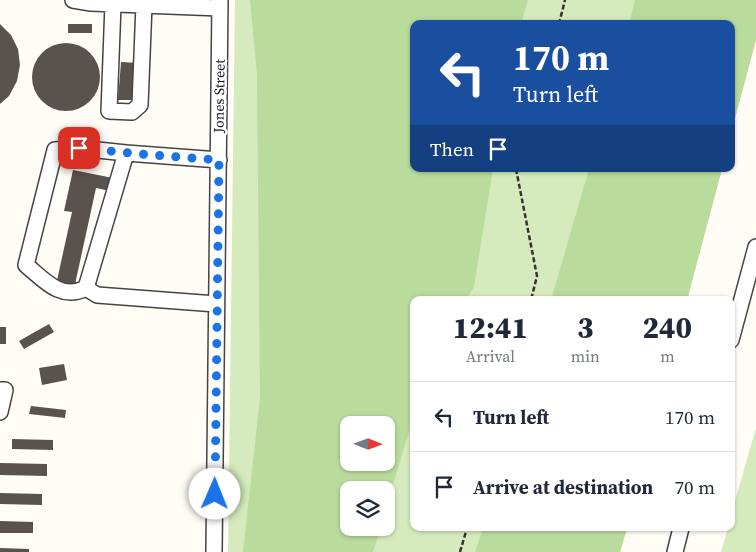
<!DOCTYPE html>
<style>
:root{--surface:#fff;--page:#f6f6f7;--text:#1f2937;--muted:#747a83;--line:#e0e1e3}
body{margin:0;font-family:"Source Serif 4",serif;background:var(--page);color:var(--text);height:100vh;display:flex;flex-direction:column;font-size:19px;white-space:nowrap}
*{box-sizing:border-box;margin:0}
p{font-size:16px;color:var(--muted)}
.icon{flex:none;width:28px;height:28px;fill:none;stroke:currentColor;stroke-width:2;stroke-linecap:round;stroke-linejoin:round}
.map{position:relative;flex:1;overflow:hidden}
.details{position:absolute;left:410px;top:296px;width:325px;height:235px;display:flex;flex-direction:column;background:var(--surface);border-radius:10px;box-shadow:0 1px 4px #0004}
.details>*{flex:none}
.top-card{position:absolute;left:410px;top:20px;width:325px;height:152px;border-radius:10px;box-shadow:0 1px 4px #0004;background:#1a4fa0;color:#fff;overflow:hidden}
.needle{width:32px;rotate:91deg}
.controls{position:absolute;left:340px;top:416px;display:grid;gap:10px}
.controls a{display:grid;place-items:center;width:55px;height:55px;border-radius:10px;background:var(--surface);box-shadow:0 1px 4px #0004;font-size:25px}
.pin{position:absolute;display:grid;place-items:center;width:42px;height:42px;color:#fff;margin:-21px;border-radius:10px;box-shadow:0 2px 8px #0006}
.me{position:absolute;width:55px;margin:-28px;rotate:1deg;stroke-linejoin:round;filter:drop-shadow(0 0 4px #0008)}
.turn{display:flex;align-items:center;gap:18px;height:105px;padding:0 20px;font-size:22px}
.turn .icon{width:65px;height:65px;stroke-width:2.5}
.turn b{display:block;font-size:35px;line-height:42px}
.then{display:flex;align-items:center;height:48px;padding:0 20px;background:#0003;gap:10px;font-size:19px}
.eta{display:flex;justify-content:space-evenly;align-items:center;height:85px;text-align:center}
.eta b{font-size:30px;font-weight:800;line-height:35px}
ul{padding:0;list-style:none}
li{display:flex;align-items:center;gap:15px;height:70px;padding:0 20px;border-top:1px solid var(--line)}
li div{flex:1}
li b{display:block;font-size:19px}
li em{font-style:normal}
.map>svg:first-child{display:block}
</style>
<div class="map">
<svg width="756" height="552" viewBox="0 0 756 552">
<rect width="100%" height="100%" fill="#fffdf5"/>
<path fill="#d5ebbd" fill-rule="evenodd" d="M 235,0 L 756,0 L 756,40 L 731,133 L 731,24 L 414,24 L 414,169 L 722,169 L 687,300 L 414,300 L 414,528 L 627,528 L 620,552 L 228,552 ZM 349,425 L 386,425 L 386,462 L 349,462 ZM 349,490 L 386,490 L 386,528 L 349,528 Z
M 756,428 L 756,552 L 721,552 L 728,528 L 731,528 L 731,515 Z"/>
<path fill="#b9dc9c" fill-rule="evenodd" d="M 250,0 L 528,0 L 521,24 L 414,24 L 414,169 L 493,169 L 474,287 L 466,300 L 414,300 L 414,415 L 386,508 L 386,490 L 349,490 L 349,528 L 381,528 L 373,552 L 243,552 L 260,398 L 257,75 ZM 349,425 L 386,425 L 386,462 L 349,462 Z
M 635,0 L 756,0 L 756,40 L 731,133 L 731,24 L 629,24 Z
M 589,169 L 722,169 L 687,300 L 551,300 Z
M 483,528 L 627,528 L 620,552 L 475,552 Z"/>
<path fill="#5a524d" d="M 0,24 L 11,35 L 18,49 L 20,65 L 17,81 L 9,96 L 0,104 Z
M 68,24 L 92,24 L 92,33 L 68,33 Z
M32 77a34 34 0 1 1 68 0a34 34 0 1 1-68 0Z
M 121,62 L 138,63 L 136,100 L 118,100 Z
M 73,170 L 113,178 L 110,191 L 96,188 L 74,289 L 56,285 L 72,212 L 64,211 Z
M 49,324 L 54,332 L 24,349 L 19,341 Z
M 0,327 L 6,327 L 6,344 L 0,344 Z
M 64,364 L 67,380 L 42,385 L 39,368 Z
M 31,406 L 66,410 L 65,418 L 29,414 Z
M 12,439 L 53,440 L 53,450 L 12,449 Z
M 0,463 L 47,464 L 47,476 L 0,475 Z
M 0,493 L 42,494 L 42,505 L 0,504 Z
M 0,521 L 33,522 L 33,533 L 0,533 Z
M 0,548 L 29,549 L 29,552 L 0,552 Z"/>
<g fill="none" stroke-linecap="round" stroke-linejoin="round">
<g stroke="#444" stroke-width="18">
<path id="minor" d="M 73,0 L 91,3 L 220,8
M 113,4 L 109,111 L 132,112 L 140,105 L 144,5
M 86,288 C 61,301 44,280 26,265 L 55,150 L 79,148 L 126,153
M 216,304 L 97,295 L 86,288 L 126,153 L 219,160
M 731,340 L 756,247
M 0,390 L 5,390 L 0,412
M 214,552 L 220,0
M 675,552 L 681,528"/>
</g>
<path stroke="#333" stroke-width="2.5" stroke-dasharray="5 2.5" stroke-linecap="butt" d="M 559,24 L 565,0
M 516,169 L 537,276 L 531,300
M 460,552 L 467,528"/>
<use href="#minor" stroke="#fff" stroke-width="15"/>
</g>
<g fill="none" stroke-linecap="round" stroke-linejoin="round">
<path stroke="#1a73e8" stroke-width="9" stroke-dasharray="0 16.2" d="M 79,148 L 140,154 L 219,160 L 215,494"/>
</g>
<g text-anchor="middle" stroke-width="5" stroke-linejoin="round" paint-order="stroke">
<g font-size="14" fill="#111" stroke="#fff">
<text transform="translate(219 96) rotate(-89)" y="5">Jones Street</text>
</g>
</g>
</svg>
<div class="controls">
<a><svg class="needle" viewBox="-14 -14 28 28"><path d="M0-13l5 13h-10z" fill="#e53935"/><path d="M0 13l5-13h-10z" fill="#747a83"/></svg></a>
<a><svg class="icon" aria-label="layers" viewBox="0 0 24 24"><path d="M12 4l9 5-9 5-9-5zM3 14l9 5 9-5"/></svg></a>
</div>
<div class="pin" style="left:79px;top:148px;background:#d93025"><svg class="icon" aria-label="arrive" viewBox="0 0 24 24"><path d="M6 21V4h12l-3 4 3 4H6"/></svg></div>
<svg class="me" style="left:215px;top:494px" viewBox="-20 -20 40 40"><circle r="19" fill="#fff"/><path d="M0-13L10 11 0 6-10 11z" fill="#1a73e8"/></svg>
<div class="top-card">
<div class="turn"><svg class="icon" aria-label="left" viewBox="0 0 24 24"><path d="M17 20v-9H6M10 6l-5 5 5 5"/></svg><div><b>170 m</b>Turn left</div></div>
<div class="then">Then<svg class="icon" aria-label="arrive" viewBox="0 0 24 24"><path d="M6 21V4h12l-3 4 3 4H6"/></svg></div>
</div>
<section class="details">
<div class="eta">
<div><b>12:41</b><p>Arrival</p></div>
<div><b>3</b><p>min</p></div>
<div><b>240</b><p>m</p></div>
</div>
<ul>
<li><svg class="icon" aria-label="left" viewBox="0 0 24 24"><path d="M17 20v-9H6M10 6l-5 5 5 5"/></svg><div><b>Turn left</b></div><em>170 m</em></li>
<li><svg class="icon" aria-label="arrive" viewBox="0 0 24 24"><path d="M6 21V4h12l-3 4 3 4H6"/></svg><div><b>Arrive at destination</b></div><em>70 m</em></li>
</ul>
</section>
</div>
